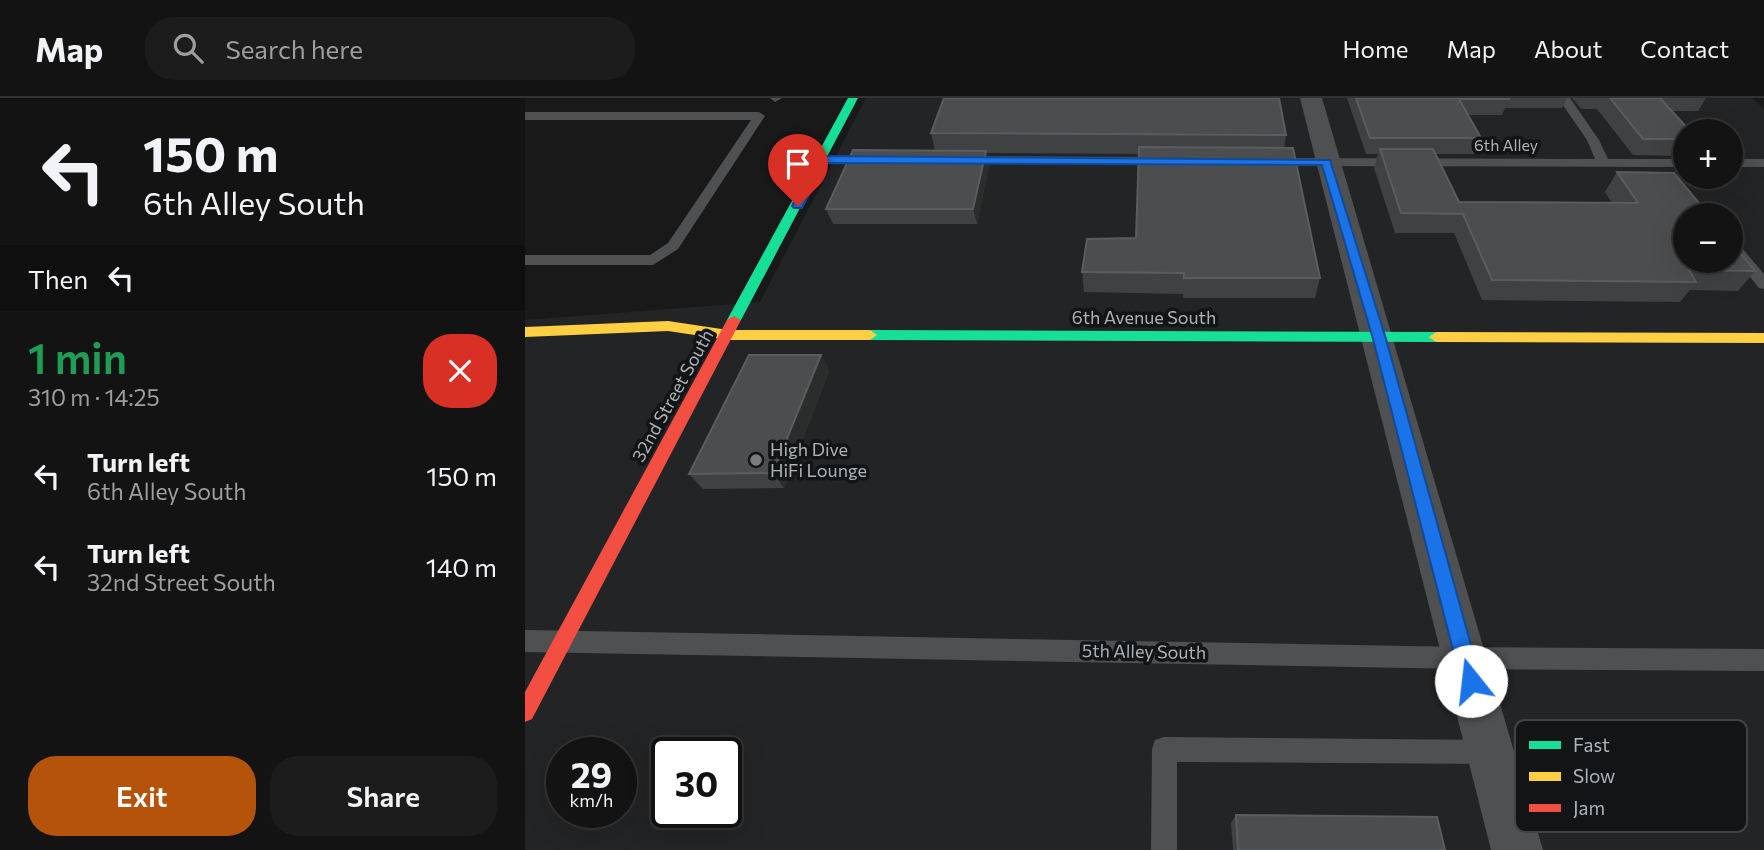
<!DOCTYPE html>
<meta charset="utf-8">
<style>
:root{--surface:#131313;--page:#1c1c1c;--text:#f1f3f6;--muted:#9d9ea0;--line:#323233;--accent:#b45309}
body{margin:0;font-family:Commissioner,sans-serif;background:var(--page);color:var(--text);height:100vh;display:flex;flex-direction:column;font-size:26px;white-space:nowrap}
*{box-sizing:border-box;margin:0}
p{font-size:23px;color:var(--muted)}
.icon{flex:none;width:38px;height:38px;fill:none;stroke:currentColor;stroke-width:2;stroke-linecap:round;stroke-linejoin:round}
.map{position:relative;flex:1;overflow:hidden}
.details{display:flex;flex-direction:column;background:var(--surface);width:525px}
.details>*{flex:none}
.guide{background:#131313;color:var(--text);overflow:hidden}
.fabs{position:absolute;left:1148px;top:21px;display:grid;gap:14px}
.fabs a{display:grid;place-items:center;width:70px;height:70px;border-radius:50%;background:var(--surface);box-shadow:0 7px 28px #0002,0 0 0 2px var(--line);font-size:35px}
.speed{position:absolute;left:21px;top:639px;display:flex;gap:14px;font-size:35px;font-weight:700;text-align:center}
.speed>*{display:grid;place-content:center;width:91px;height:91px;border-radius:50%;background:var(--surface);box-shadow:0 7px 28px #0002,0 0 0 2px var(--line);line-height:1}
.speed small{font-size:18px;font-weight:400}
.speed .limit{border:4px solid #111;border-radius:10px;background:#fff;color:#111}
.pin{position:absolute;display:grid;place-items:center;width:60px;height:60px;color:#fff;margin:-72px -30px;border-radius:50% 50% 50% 0;rotate:-45deg;box-shadow:0 0 7px #0007}
.pin .icon{rotate:45deg}
.me{position:absolute;width:77px;margin:-38px;rotate:344deg;stroke-linejoin:round;filter:drop-shadow(0 0 5px #0008)}
.turn{display:flex;align-items:center;gap:24px;height:147px;padding:0 28px;font-size:32px}
.turn .icon{width:91px;height:91px;stroke-width:2.5}
.turn b{display:block;font-size:49px;line-height:60px}
.then{display:flex;align-items:center;height:66px;padding:0 28px;background:#0003;gap:14px;font-size:26px}
.round{display:grid;place-items:center;flex:none;width:74px;height:74px;border-radius:28px;background:var(--page)}
.overview{display:flex;align-items:center;justify-content:space-between;height:119px;padding:0 28px}
h1{font-size:42px;font-weight:600;line-height:52px;color:#1e9e55}
.button{display:flex;gap:14px;margin-top:auto;padding:14px 28px}
.button a{flex:1;height:80px;border-radius:28px;background:var(--accent);color:#fff;font-size:28px;font-weight:600;line-height:80px;text-align:center}
.button a+a{background:var(--page);color:var(--text)}
ul{padding:0;list-style:none}
li{display:flex;align-items:center;gap:21px;height:91px;padding:0 28px}
li div{flex:1}
li b{display:block;font-size:26px}
li em{font-style:normal}
header{display:flex;align-items:center;gap:42px;box-sizing:border-box;height:98px;padding:0 35px;background:var(--surface);border-bottom:2px solid var(--line)}
header strong{font-size:33px}
nav{display:flex;gap:38px;margin-inline-start:auto;font-size:24px}
.search{width:490px;height:63px;background:var(--page);display:flex;align-items:center;gap:18px;box-sizing:border-box;padding:0 24px;border-radius:28px;color:var(--muted);font-size:26px}
main{display:flex;flex:1;min-height:0}
.map>svg:first-child{display:block}
</style>
<header>
<strong>Map</strong>
<div class="search"><svg class="icon" aria-label="search" viewBox="0 0 24 24"><circle cx="10" cy="10" r="6"/><path d="M15 15l6 6"/></svg>Search here</div>
<nav><a>Home</a><a>Map</a><a>About</a><a>Contact</a></nav>
</header>
<main>
<section class="details">
<div class="guide">
<div class="turn"><svg class="icon" aria-label="left" viewBox="0 0 24 24"><path d="M17 20v-9H6M10 6l-5 5 5 5"/></svg><div><b>150 m</b>6th Alley South</div></div>
<div class="then">Then<svg class="icon" aria-label="left" viewBox="0 0 24 24"><path d="M17 20v-9H6M10 6l-5 5 5 5"/></svg></div>
</div>
<div class="overview"><div><h1>1 min</h1><p>310 m · 14:25</p></div><a class="round" style="background:#d93025;color:#fff"><svg class="icon" aria-label="close" viewBox="0 0 24 24"><path d="M6 6l12 12M18 6L6 18"/></svg></a></div>
<ul>
<li><svg class="icon" aria-label="left" viewBox="0 0 24 24"><path d="M17 20v-9H6M10 6l-5 5 5 5"/></svg><div><b>Turn left</b><p>6th Alley South</p></div><em>150 m</em></li>
<li><svg class="icon" aria-label="left" viewBox="0 0 24 24"><path d="M17 20v-9H6M10 6l-5 5 5 5"/></svg><div><b>Turn left</b><p>32nd Street South</p></div><em>140 m</em></li>
</ul>
<div class="button"><a>Exit</a><a>Share</a></div>
</section>
<div class="map">
<svg width="1239" height="752" viewBox="0 0 1239 752">
<rect width="100%" height="100%" fill="#191919"/>
<path fill="#232426" fill-rule="evenodd" d="M 341,0 L 1227,0 L 1239,11 L 1239,752 L 0,752 L 0,222 L 235,204 ZM 1160,33 L 1206,33 L 1206,79 L 1160,79 ZM 1160,117 L 1206,117 L 1206,163 L 1160,163 ZM 37,654 L 96,654 L 96,714 L 37,714 ZM 142,654 L 201,654 L 201,714 L 142,714 Z"/>
<g fill="none" stroke-linecap="round" stroke-linejoin="round">
<path fill="#4e5052" fill-rule="evenodd" d="M 245,0 L 257,0 L 250,4 Z
M 1033,0 L 1045,0 L 1074,42 L 1083,61 L 1160,61 L 1160,69 L 747,68 L 741,64 L 747,60 L 1070,61 L 1062,42 Z
M 0,14 L 234,14 L 240,18 L 153,151 L 128,167 L 0,167 L 0,157 L 125,157 L 143,145 L 226,22 L 0,22 Z
M 293,58 L 349,58 L 355,62 L 349,66 L 298,65 L 293,64 Z
M 439,58 L 640,59 L 646,63 L 640,67 L 434,65 L 433,62 Z
M 1206,61 L 1239,61 L 1239,69 L 1206,69 Z
M 1206,142 L 1211,143 L 1239,176 L 1239,191 L 1234,190 L 1206,155 Z
M 0,532 L 939,549 L 1239,551 L 1239,573 L 939,571 L 0,554 Z
M 639,639 L 965,642 L 974,645 L 977,654 L 974,663 L 965,666 L 652,664 L 652,752 L 626,752 L 627,651 L 630,642 Z"/>
<path fill="#4e5052" fill-rule="evenodd" d="M 775,0 L 797,0 L 1018,752 L 966,752 Z"/>
<path fill="#16e098" fill-rule="evenodd" d="M 323,0 L 333,0 L 216,222 L 209,226 L 204,225 L 202,222 Z
M 345,232 L 911,234 L 918,239 L 911,244 L 345,242 L 338,237 Z"/>
<path fill="#ffcf43" fill-rule="evenodd" d="M 143,223 L 203,232 L 345,232 L 352,237 L 345,242 L 203,242 L 143,233 L 0,239 L 0,229 Z
M 911,234 L 1239,235 L 1239,245 L 911,244 L 904,239 Z"/>
<path fill="#f24e42" fill-rule="evenodd" d="M 209,218 L 216,222 L 7,621 L 0,624 L 0,594 L 202,222 Z"/>
</g>
<path fill="#3f4142" d="M 822,0 L 1042,0 L 1037,10 L 980,10 L 977,17 L 943,17 L 956,40 L 949,56 L 911,56 L 934,104 L 1087,105 L 1080,94 L 1092,74 L 1230,173 L 1213,193 L 1165,192 L 1155,204 L 957,202 L 929,135 L 870,135 L 849,70 L 853,56 L 841,56 Z
M 1047,0 L 1181,0 L 1173,13 L 1147,13 L 1160,33 L 1160,58 L 1108,57 L 1072,11 L 1056,11 Z
M 406,35 L 761,37 L 759,50 L 795,180 L 790,200 L 658,200 L 658,196 L 559,194 L 557,174 L 611,140 L 613,56 L 462,55 L 464,68 L 452,126 L 308,126 L 301,111 L 410,53 Z
M 296,257 L 304,273 L 259,390 L 178,391 L 164,376 Z
M 711,717 L 920,752 L 708,752 L 706,725 Z"/>
<path fill="#2b2c2c" d="M 461,53 L 464,68 L 452,126 L 448,111 Z
M 296,257 L 304,273 L 259,390 L 248,375 Z"/>
<path fill="#4b4d4f" stroke="#5a5d5f" stroke-width="2" d="M 419,0 L 754,0 L 761,37 L 406,35 Z
M 831,0 L 984,0 L 984,1 L 934,1 L 956,40 L 845,40 Z
M 1085,0 L 1135,0 L 1165,33 L 1160,33 L 1160,41 L 1118,41 Z
M 614,49 L 768,50 L 795,180 L 659,180 L 659,175 L 557,174 L 562,141 L 611,140 Z
M 855,51 L 908,51 L 934,104 L 1113,105 L 1092,74 L 1149,75 L 1184,117 L 1160,117 L 1160,163 L 1206,163 L 1206,144 L 1230,173 L 1164,172 L 1171,184 L 967,182 L 938,116 L 876,115 Z
M 328,52 L 461,53 L 448,111 L 301,111 Z
M 224,257 L 296,257 L 248,375 L 164,376 Z
M 711,717 L 912,719 L 920,752 L 713,752 Z"/>
<path fill="#1a73e8" stroke="#114b97" stroke-width="2" d="M 298,58 L 805,62 L 861,241 L 956,583 L 953,590 L 946,593 L 939,590 L 936,583 L 848,241 L 797,67 L 301,65 L 277,110 L 269,110 L 267,108 L 292,61 Z"/>
<circle fill="#787d81" stroke="#131415" stroke-width="2.5" cx="231" cy="362" r="7"/>
<g text-anchor="middle" stroke-width="7" stroke-linejoin="round" paint-order="stroke">
<g font-size="16" fill="#abb3b9" stroke="#131415">
<text x="981" y="53">6th Alley</text>
</g>
<g font-size="18" fill="#abb3b9" stroke="#131415">
<text x="619" y="226">6th Avenue South</text>
<text transform="translate(148 298) rotate(-61)" y="6">32nd Street South</text>
<text transform="translate(619 554) rotate(1)" y="6">5th Alley South</text>
</g>
<g font-size="18" fill="#abb3b9" stroke="#131415" text-anchor="start">
<text x="245" y="358">High Dive<tspan x="245" dy="21">HiFi Lounge</tspan></text>
</g>
</g>
<rect x="990" y="622" width="232" height="112" rx="10" fill="#131415" stroke="#414446" stroke-width="2"/>
<rect x="1004" y="643" width="32" height="8" fill="#16e098"/>
<rect x="1004" y="674" width="32" height="9" fill="#ffcf43"/>
<rect x="1004" y="706" width="32" height="8" fill="#f24e42"/>
<g font-size="19" fill="#abb3b9">
<text x="1048" y="654">Fast</text>
<text x="1048" y="685">Slow</text>
<text x="1048" y="717">Jam</text>
</g>
</svg>
<div class="fabs">
<a>+</a>
<a>−</a>
</div>
<div class="speed"><div>29<small>km/h</small></div><div class="limit">30</div></div>
<div class="pin" style="left:273px;top:108px;background:#d93025"><svg class="icon" aria-label="arrive" viewBox="0 0 24 24"><path d="M6 21V4h12l-3 4 3 4H6"/></svg></div>
<svg class="me" style="left:946px;top:583px" viewBox="-20 -20 40 40"><circle r="19" fill="#fff"/><path d="M0-13L10 11 0 6-10 11z" fill="#1a73e8"/></svg>
</div>
</main>
